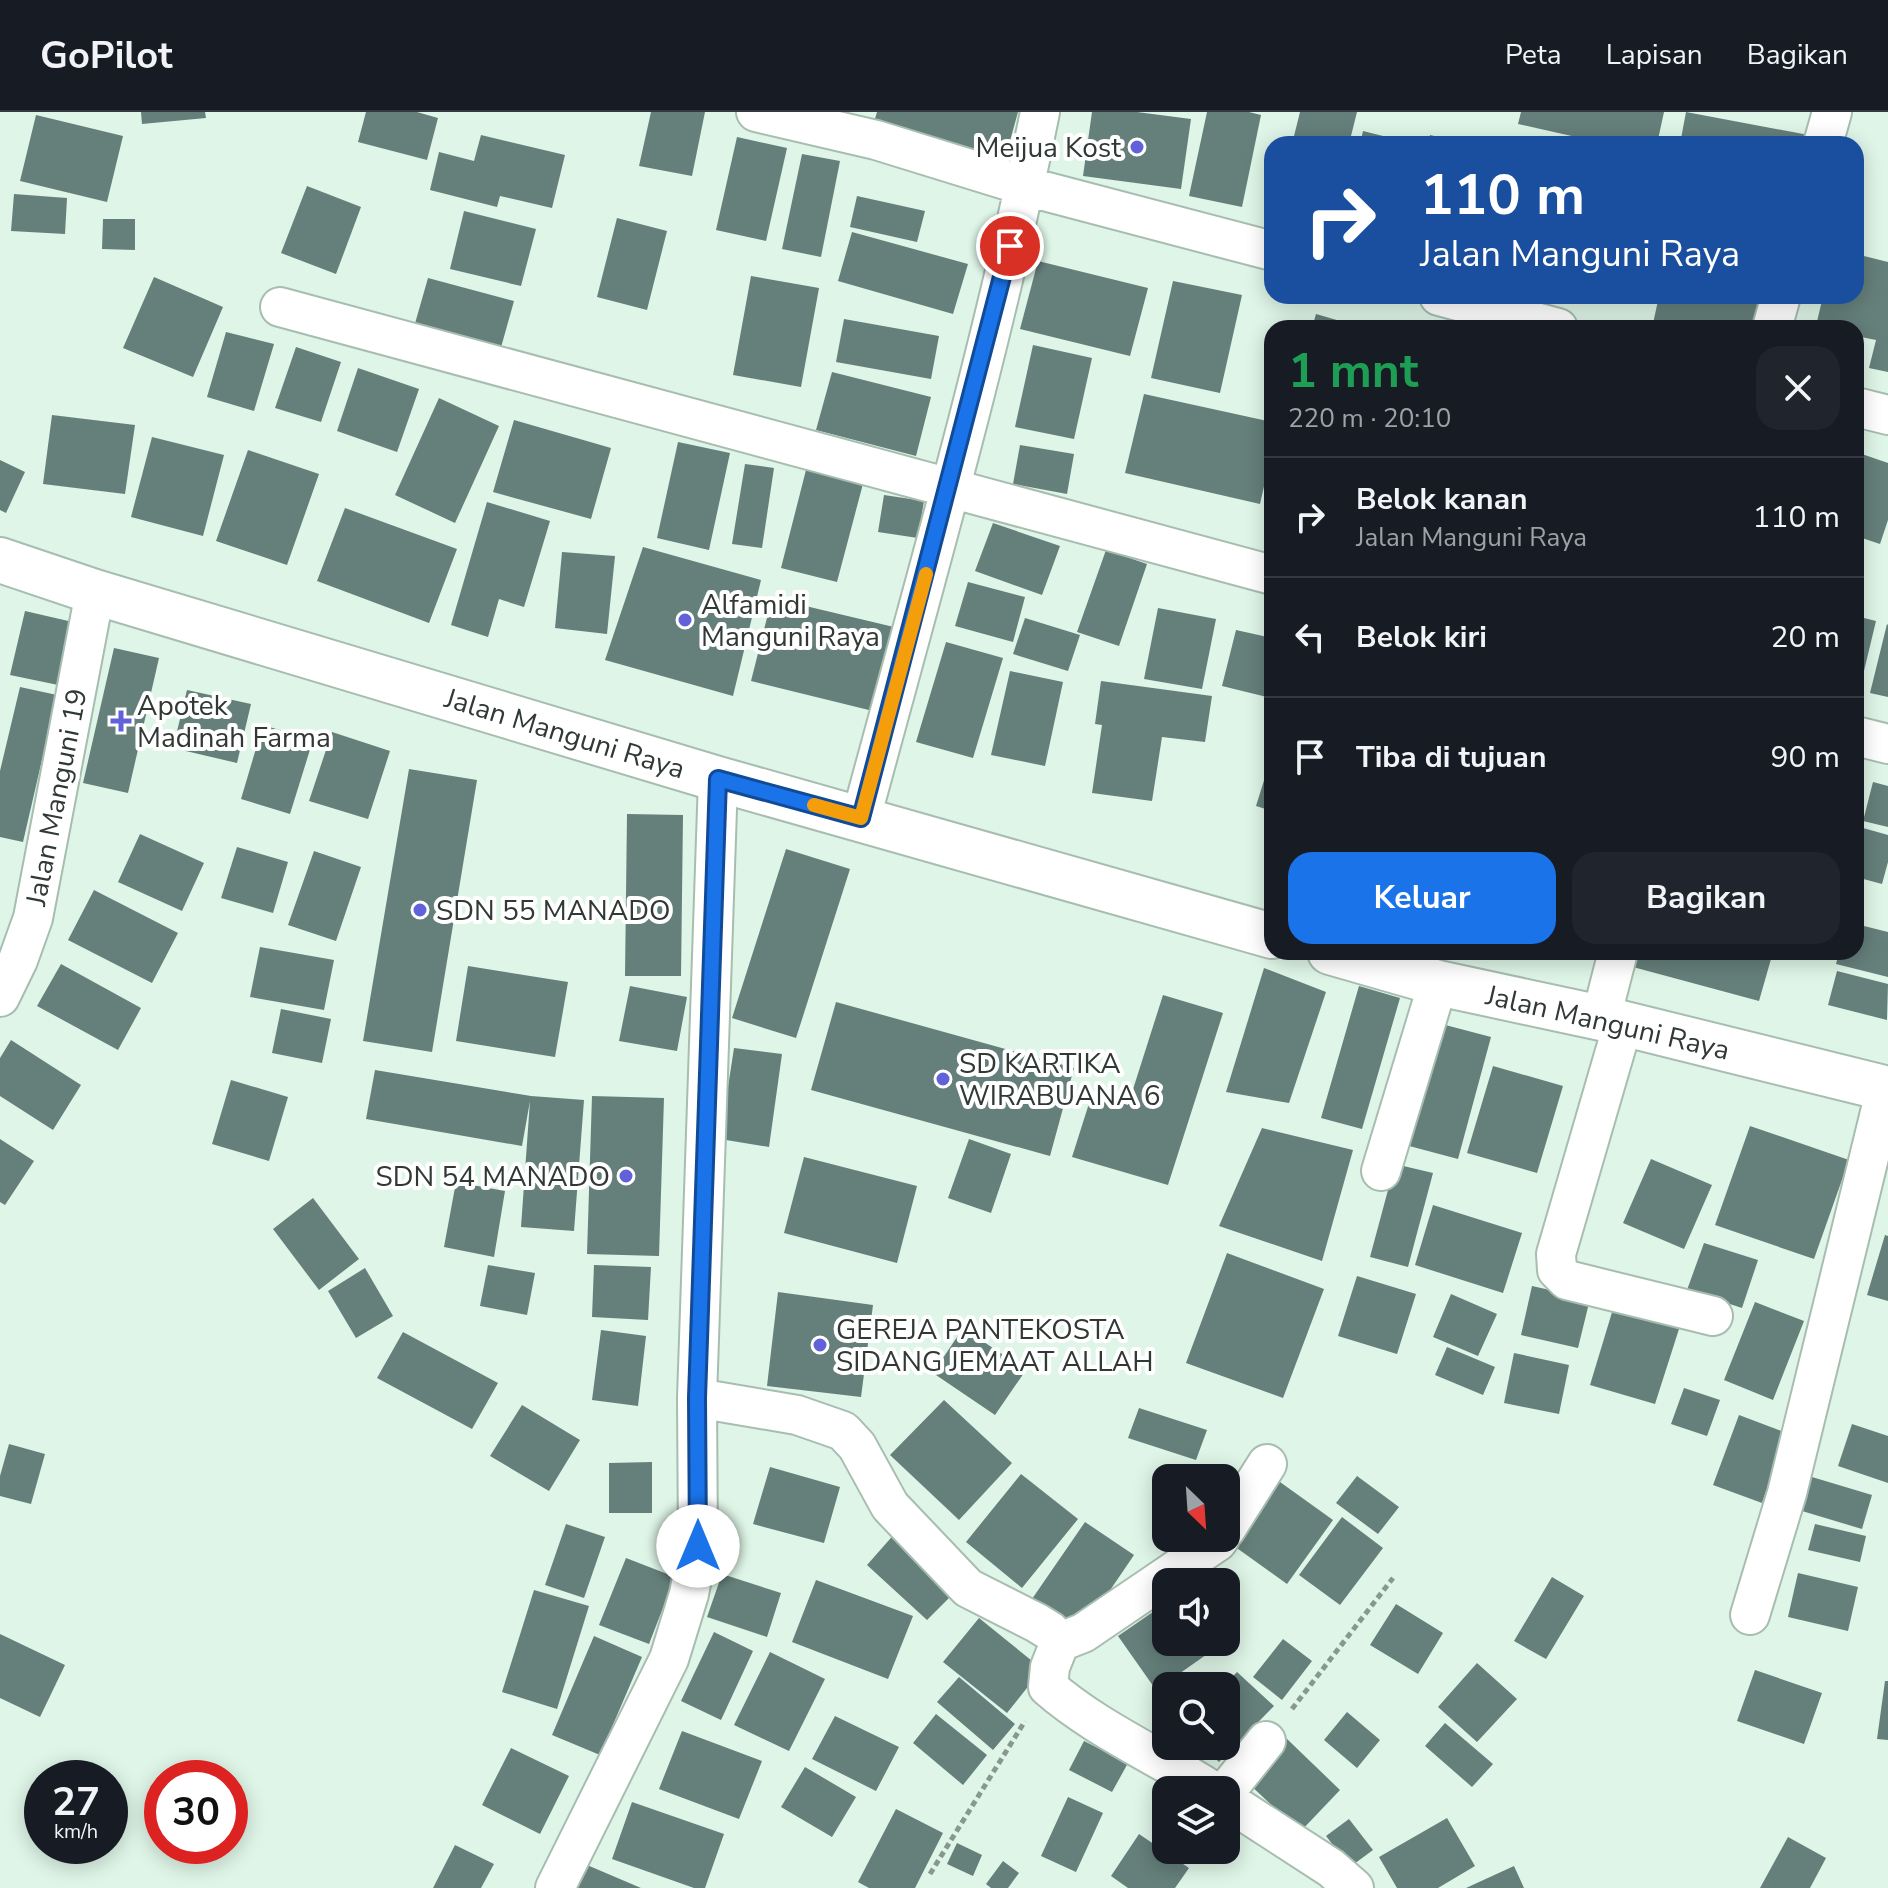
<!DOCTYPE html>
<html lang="id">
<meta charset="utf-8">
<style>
:root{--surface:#171b24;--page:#20242c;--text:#f1f3f6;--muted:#9ea1a6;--line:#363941;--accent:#1a73e8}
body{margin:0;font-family:"Nunito Sans",sans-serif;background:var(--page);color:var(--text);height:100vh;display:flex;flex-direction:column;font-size:30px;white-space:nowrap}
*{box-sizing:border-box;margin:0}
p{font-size:26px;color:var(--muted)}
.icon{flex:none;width:44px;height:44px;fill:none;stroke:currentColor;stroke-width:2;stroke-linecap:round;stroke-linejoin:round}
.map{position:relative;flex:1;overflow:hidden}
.sheet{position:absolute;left:1264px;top:208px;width:600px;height:640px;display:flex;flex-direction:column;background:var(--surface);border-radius:24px;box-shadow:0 4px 20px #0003}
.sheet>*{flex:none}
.top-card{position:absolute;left:1264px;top:24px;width:600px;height:168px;border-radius:24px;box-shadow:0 4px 20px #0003;background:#1a4fa0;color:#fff;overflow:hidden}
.needle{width:52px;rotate:155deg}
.fabs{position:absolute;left:1152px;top:1352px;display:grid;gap:16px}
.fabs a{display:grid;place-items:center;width:88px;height:88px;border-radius:16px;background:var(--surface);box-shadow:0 4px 20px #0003;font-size:40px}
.speed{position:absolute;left:24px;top:1648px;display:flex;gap:16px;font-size:40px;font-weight:700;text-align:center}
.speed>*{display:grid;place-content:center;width:104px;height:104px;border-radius:50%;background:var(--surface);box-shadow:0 4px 20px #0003;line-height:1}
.speed small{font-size:20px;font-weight:400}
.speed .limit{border:12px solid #d22;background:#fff;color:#111}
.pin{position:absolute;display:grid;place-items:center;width:68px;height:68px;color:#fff;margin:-34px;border:4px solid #fff;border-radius:50%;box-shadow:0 2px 8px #0007}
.me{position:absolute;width:88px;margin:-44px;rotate:0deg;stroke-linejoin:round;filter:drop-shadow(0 0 6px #0008)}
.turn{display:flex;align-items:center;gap:28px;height:168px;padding:0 24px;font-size:36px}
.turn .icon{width:104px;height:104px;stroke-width:2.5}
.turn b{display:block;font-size:56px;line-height:68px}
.round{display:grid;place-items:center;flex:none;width:84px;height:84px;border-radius:24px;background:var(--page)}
.headline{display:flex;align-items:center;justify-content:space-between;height:136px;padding:0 24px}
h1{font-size:48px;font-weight:700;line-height:60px;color:#1e9e55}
.button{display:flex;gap:16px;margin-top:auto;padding:16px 24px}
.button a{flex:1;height:92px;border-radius:24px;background:var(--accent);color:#fff;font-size:32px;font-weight:700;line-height:92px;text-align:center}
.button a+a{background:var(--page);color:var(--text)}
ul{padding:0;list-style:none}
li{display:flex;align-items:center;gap:24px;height:120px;padding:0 24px;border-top:2px solid var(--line)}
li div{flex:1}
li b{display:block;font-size:30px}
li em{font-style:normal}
header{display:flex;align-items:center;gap:48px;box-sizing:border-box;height:112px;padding:0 40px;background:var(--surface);border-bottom:2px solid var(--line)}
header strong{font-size:38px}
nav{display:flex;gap:44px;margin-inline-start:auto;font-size:28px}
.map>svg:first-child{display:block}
</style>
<header>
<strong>GoPilot</strong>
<nav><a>Peta</a><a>Lapisan</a><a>Bagikan</a></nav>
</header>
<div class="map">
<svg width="1888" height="1776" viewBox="0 0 1888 1776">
<rect width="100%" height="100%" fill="#def5e7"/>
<path fill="#657f7b" d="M 141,0 L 205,0 L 206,6 L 142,12 Z
M 366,0 L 417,0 L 438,6 L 427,48 L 358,30 Z
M 651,0 L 705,0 L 692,64 L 639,54 Z
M 877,0 L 1018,0 L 1005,47 L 874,10 Z
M 1092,0 L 1137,0 L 1191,7 L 1181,77 L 1083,64 Z
M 1207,0 L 1249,0 L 1261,3 L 1242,95 L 1189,84 Z
M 1300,0 L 1357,0 L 1349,32 L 1292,32 Z
M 1521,0 L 1664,0 L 1657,32 L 1607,32 L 1518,12 Z
M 1686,0 L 1814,24 L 1813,32 L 1680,32 Z
M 36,3 L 123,24 L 107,90 L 20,69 Z
M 1363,19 L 1411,31 L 1411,32 L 1360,32 Z
M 481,23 L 565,43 L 552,96 L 500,84 L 497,95 L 430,78 L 439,40 L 474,49 Z
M 1430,23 L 1464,31 L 1464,32 L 1428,32 Z
M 737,25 L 787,36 L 766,129 L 716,118 Z
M 802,42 L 840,49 L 821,145 L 782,137 Z
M 307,74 L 361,95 L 336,162 L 281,141 Z
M 14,82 L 67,86 L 65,122 L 11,119 Z
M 857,84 L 925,99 L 917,130 L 850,115 Z
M 464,99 L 536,117 L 521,174 L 450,157 Z
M 617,106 L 667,119 L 647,198 L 597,185 Z
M 103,107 L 135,107 L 135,138 L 102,137 Z
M 852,120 L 968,152 L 953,202 L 838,169 Z
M 1856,142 L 1888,150 L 1888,260 L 1869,256 L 1876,228 L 1856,224 L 1856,216 L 1816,214 L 1823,184 L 1856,184 Z
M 1038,149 L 1148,176 L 1130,244 L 1020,217 Z
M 751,164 L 819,176 L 801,275 L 733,263 Z
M 154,165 L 223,195 L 193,265 L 123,236 Z
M 428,166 L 514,189 L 500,239 L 414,215 Z
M 1173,169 L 1242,183 L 1220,281 L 1151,266 Z
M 1659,184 L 1765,184 L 1758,216 L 1652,216 Z
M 1316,202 L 1361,215 L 1361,216 L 1312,216 Z
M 844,207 L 939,224 L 931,267 L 836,250 Z
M 226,220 L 274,232 L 254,299 L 207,285 Z
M 1033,233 L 1092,246 L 1074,327 L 1015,315 Z
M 296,235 L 341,250 L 321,310 L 275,296 Z
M 358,256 L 419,277 L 397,340 L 337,319 Z
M 832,260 L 931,285 L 916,344 L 816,318 Z
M 1144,282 L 1272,310 L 1272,339 L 1260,392 L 1125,361 Z
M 439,286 L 499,314 L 455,411 L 395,383 Z
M 52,303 L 135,313 L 125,382 L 43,372 Z
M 514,308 L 611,336 L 591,407 L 493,380 Z
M 152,325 L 224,343 L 203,424 L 131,405 Z
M 678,330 L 730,341 L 709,438 L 657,426 Z
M 1020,333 L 1074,342 L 1067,382 L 1013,372 Z
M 248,338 L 319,362 L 287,453 L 216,429 Z
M 1856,340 L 1888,351 L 1888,408 L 1880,432 L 1856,424 Z
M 0,348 L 25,360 L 6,401 L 0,398 Z
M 745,352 L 774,356 L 762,436 L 732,432 Z
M 807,354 L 864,368 L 837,470 L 781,456 Z
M 884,383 L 924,389 L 918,426 L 878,420 Z
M 487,390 L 550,409 L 524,495 L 499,487 L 488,525 L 451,513 Z
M 345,396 L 457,437 L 429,511 L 317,469 Z
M 993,411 L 1060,434 L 1042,483 L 975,459 Z
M 643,435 L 761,468 L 733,584 L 605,548 Z
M 1106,438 L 1147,452 L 1119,534 L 1077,520 Z
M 562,440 L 615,444 L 607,522 L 555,516 Z
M 968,470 L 1025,485 L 1013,530 L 955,514 Z
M 772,486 L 898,516 L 877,600 L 751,569 Z
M 1158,496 L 1216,507 L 1202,577 L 1144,567 Z
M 25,499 L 77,511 L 63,574 L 10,563 Z
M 1856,504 L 1876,509 L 1863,563 L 1856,561 Z
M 1025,506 L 1080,523 L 1068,559 L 1013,542 Z
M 1887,512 L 1888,513 L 1888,585 L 1870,581 Z
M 1236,518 L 1272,526 L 1271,586 L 1222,574 Z
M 946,530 L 1003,546 L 973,646 L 916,630 Z
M 114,536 L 159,546 L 128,681 L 83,671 Z
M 1010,559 L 1063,570 L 1045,654 L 991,643 Z
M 1101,569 L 1212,584 L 1205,630 L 1162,625 L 1152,689 L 1092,681 L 1102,613 L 1095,612 Z
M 20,575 L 57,583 L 23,730 L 0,725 L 0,659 Z
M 187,578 L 251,592 L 237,651 L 173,636 Z
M 263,613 L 313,628 L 290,702 L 241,687 Z
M 332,620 L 390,639 L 368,707 L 309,689 Z
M 1271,646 L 1272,646 L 1272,699 L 1256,694 Z
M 409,657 L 477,668 L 432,940 L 363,929 Z
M 1873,670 L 1888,674 L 1888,715 L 1863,709 Z
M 627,702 L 683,703 L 681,864 L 625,864 Z
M 1856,714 L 1888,723 L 1888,750 L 1882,772 L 1856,765 Z
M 140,722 L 204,751 L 182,799 L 118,770 Z
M 237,735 L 288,750 L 273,801 L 221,786 Z
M 786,737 L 850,757 L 796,926 L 732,906 Z
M 314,739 L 361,755 L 336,829 L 288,813 Z
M 94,778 L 178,821 L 152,871 L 68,828 Z
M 1856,812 L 1888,820 L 1888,865 L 1836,852 L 1839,840 L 1856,840 Z
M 260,835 L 334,848 L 324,898 L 250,885 Z
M 1637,840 L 1773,840 L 1759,889 L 1633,855 Z
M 61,852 L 141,896 L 118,938 L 37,894 Z
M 468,854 L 568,870 L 555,945 L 456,929 Z
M 1264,856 L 1326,880 L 1289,991 L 1226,980 Z
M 1837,859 L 1888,872 L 1887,908 L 1828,893 Z
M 630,874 L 687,885 L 677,939 L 619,929 Z
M 1359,874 L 1400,886 L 1362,1017 L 1321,1006 Z
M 1163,883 L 1223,901 L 1168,1073 L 1072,1045 L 1092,982 L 1128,993 Z
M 836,890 L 1074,956 L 1050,1044 L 811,978 Z
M 281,897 L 331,907 L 322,951 L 272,941 Z
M 1434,910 L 1491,925 L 1458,1047 L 1398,1031 Z
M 11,928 L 81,973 L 53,1018 L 0,984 L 0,946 Z
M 734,936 L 782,942 L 769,1035 L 720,1027 Z
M 1493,954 L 1563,974 L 1537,1061 L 1467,1041 Z
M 375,958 L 531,984 L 584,988 L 574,1119 L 521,1115 L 530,989 L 522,1034 L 366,1007 Z
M 231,968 L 288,985 L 269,1049 L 212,1032 Z
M 592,984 L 664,986 L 659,1144 L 587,1142 Z
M 1750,1014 L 1849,1048 L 1814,1147 L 1715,1113 Z
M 1262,1016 L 1353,1038 L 1322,1149 L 1219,1114 Z
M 0,1027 L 34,1049 L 5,1093 L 0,1090 Z
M 969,1027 L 1011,1042 L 991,1101 L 948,1086 Z
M 804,1045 L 917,1074 L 897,1151 L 784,1121 Z
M 1651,1047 L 1712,1073 L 1684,1137 L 1623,1111 Z
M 1395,1052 L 1433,1061 L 1408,1155 L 1370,1145 Z
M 456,1070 L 505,1079 L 494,1145 L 444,1135 Z
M 313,1086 L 359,1147 L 319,1178 L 273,1117 Z
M 1433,1093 L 1522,1121 L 1503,1181 L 1415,1153 Z
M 1885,1123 L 1888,1124 L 1888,1189 L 1867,1183 Z
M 1704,1131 L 1758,1148 L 1742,1196 L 1687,1178 Z
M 1227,1141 L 1324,1177 L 1283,1286 L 1186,1251 Z
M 488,1153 L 535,1161 L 527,1203 L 480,1194 Z
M 594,1153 L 651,1155 L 648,1208 L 592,1205 Z
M 365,1156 L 393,1204 L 356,1226 L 328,1179 Z
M 1357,1164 L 1416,1182 L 1397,1242 L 1338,1224 Z
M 1532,1174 L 1590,1187 L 1578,1236 L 1521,1223 Z
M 778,1180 L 873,1193 L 861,1285 L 767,1274 Z
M 1451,1182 L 1497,1202 L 1478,1244 L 1433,1225 Z
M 1755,1190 L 1804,1209 L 1773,1288 L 1724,1268 Z
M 1613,1197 L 1679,1217 L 1655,1292 L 1590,1273 Z
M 963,1216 L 1026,1258 L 995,1303 L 933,1261 Z
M 601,1218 L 646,1224 L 638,1294 L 592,1288 Z
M 403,1220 L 498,1271 L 472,1317 L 377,1266 Z
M 1447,1235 L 1495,1255 L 1483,1283 L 1435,1263 Z
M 1514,1241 L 1569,1253 L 1559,1302 L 1504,1291 Z
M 1684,1276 L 1720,1288 L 1707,1324 L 1671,1312 Z
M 944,1288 L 1012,1351 L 959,1408 L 890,1343 Z
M 522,1293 L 580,1328 L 549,1379 L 490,1344 Z
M 1139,1296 L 1207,1318 L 1196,1348 L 1128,1326 Z
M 1739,1303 L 1787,1321 L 1762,1391 L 1713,1373 Z
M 1852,1312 L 1888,1324 L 1888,1371 L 1838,1354 Z
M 9,1332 L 45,1342 L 31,1392 L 0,1384 L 0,1364 Z
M 652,1350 L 652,1401 L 609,1401 L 609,1351 Z
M 770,1355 L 840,1375 L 824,1431 L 753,1412 Z
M 1021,1362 L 1078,1407 L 1022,1476 L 966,1430 Z
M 1357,1364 L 1399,1395 L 1378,1422 L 1336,1391 Z
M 1812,1365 L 1872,1383 L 1862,1417 L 1802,1399 Z
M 1280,1370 L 1333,1408 L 1287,1472 L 1234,1434 Z
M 1342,1405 L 1383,1436 L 1340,1493 L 1299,1463 Z
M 1085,1410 L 1134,1443 L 1081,1521 L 1032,1487 Z
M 566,1412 L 605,1425 L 584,1486 L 545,1473 Z
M 1815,1412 L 1866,1424 L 1860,1450 L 1808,1438 Z
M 897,1419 L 959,1476 L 927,1508 L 867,1453 Z
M 626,1446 L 675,1465 L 649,1532 L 599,1513 Z
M 1798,1461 L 1858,1475 L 1848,1519 L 1788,1505 Z
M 722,1462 L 781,1481 L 767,1525 L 707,1505 Z
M 1552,1465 L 1584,1484 L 1546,1547 L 1514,1529 Z
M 816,1468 L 913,1504 L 888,1567 L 792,1530 Z
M 534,1478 L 589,1494 L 557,1597 L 502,1580 Z
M 1166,1491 L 1166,1530 L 1207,1530 L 1213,1538 L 1156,1578 L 1118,1524 Z
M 1396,1492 L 1443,1521 L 1418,1562 L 1370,1533 Z
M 979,1506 L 1042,1557 L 1007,1601 L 943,1550 Z
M 714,1520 L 753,1539 L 721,1608 L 681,1589 Z
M 0,1522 L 65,1553 L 40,1605 L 0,1586 Z
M 594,1524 L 642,1545 L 600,1643 L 552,1623 Z
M 1283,1527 L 1312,1549 L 1282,1588 L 1253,1565 Z
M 770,1540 L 825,1567 L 789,1639 L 734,1613 Z
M 1477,1551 L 1517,1587 L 1477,1630 L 1438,1595 Z
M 1755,1558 L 1822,1581 L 1804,1632 L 1737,1609 Z
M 1237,1560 L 1274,1594 L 1219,1650 L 1202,1634 L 1226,1634 L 1226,1574 L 1223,1574 Z
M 959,1565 L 1015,1612 L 993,1638 L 937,1590 Z
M 1885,1569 L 1888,1569 L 1888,1628 L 1877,1627 Z
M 1347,1600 L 1380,1628 L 1357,1656 L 1324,1628 Z
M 936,1602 L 987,1643 L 963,1673 L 913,1631 Z
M 835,1604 L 899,1635 L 876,1679 L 812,1647 Z
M 1445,1611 L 1493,1652 L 1472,1675 L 1425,1634 Z
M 682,1619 L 762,1649 L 739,1707 L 659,1677 Z
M 1286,1626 L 1340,1678 L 1300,1720 L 1246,1669 Z
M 1084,1629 L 1128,1651 L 1112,1680 L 1069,1658 Z
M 511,1636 L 569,1664 L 540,1722 L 482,1693 Z
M 805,1655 L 856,1685 L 832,1725 L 781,1695 Z
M 1068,1685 L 1103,1701 L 1076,1760 L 1041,1744 Z
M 632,1690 L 724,1722 L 705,1776 L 694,1776 L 612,1747 Z
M 896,1697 L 943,1721 L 915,1776 L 869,1776 L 858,1770 Z
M 1447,1706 L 1475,1754 L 1438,1776 L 1397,1776 L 1379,1745 Z
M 1349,1707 L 1373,1738 L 1350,1755 L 1326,1724 Z
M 1139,1722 L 1189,1756 L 1175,1776 L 1128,1776 L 1111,1764 Z
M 1788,1725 L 1826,1746 L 1810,1776 L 1760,1776 Z
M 957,1731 L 982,1743 L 973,1764 L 947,1752 Z
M 455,1733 L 494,1752 L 481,1776 L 433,1776 Z
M 1003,1749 L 1019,1761 L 1008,1776 L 991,1776 L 986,1772 Z
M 587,1753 L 641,1776 L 576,1776 Z
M 1514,1754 L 1524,1776 L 1466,1776 Z"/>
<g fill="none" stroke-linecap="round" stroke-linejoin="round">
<g stroke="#a7bdb0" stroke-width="42">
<path id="minor" d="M 756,0 L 876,28 L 1025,74 L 1272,139
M 1823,32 L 1832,0
M 1439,184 L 1558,216
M 280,195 L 1272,463
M 1772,216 L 1781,184
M 1856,295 L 1888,303
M 1856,624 L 1888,632
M 861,706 C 924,472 992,238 1040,0
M 0,885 L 18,848 L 33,806 L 95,480
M 1601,906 L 1618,840
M 1623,912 L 1556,1142 L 1557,1158 L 1567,1168 L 1713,1204
M 1381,1059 L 1438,871
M 697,1286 L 797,1303 L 843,1319 L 857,1334 L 890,1394 L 968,1476 L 1037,1511 L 1050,1519 L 1060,1530
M 1226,1417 L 1267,1352
M 1750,1503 L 1787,1381 L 1886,976
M 1060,1530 L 1050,1555 L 1048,1575 C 1096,1617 1157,1643 1211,1678
M 1060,1530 L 1083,1521 L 1217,1430 L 1220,1426
M 1226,1679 L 1266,1629
M 1226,1688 L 1331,1756 L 1354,1776
M 555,1776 L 669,1547 L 689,1482 L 698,1434 L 697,1286 L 718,667"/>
</g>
<g stroke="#a7bdb0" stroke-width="48">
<path id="tertiary" d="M 0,448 L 95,480 L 718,667 L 1272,824
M 1330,840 L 1438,871 L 1601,906 L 1888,977"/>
</g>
<path stroke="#88988f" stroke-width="5" stroke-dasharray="6 4" stroke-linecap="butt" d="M 1292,1597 L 1393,1466
M 930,1762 L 1025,1609"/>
<use href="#minor" stroke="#fff" stroke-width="38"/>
<use href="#tertiary" stroke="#fff" stroke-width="44"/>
</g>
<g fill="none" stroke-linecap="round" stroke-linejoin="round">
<g stroke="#114b97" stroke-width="20">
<path id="route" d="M 698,1434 L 697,1286 L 718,667 L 861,706 L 1010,134"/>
</g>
<use href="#route" stroke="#1a73e8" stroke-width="14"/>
<path stroke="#f59e0b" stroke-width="14" d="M 814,693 L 861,706 L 926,462"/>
</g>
<g fill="#6161d9" stroke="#fff" stroke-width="3">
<circle cx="1137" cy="35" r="8"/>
<circle cx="685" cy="508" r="8"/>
<path d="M117 597h8v8h8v8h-8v8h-8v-8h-8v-8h8z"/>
<circle cx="420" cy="798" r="8"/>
<circle cx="943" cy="967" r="8"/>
<circle cx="626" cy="1064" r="8"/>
<circle cx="820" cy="1233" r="8"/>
</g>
<g text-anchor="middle" stroke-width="8" stroke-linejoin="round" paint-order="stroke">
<g font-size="28" fill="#303934" stroke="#fff" text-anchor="start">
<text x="1121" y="45" text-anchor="end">Meijua Kost</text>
<text x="701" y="502">Alfamidi<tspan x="701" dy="32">Manguni Raya</tspan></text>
<text x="137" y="603">Apotek<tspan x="137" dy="32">Madinah Farma</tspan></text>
<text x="436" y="808">SDN 55 MANADO</text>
<text x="959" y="961">SD KARTIKA<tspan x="959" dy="32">WIRABUANA 6</tspan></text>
<text x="610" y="1074" text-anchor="end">SDN 54 MANADO</text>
<text x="836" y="1227">GEREJA PANTEKOSTA<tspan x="836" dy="32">SIDANG JEMAAT ALLAH</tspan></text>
</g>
<g font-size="28" fill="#303934" stroke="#fff">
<text transform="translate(565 621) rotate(17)" y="10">Jalan Manguni Raya</text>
<text transform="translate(56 685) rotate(-79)" y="10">Jalan Manguni 19</text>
<text transform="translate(1608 910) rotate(13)" y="10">Jalan Manguni Raya</text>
</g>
</g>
</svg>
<div class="fabs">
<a><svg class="needle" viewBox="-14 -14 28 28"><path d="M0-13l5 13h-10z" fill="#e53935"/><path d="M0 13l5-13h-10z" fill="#9ea1a6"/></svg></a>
<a><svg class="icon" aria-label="sound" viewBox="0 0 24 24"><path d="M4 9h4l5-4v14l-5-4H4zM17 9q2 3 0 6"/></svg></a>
<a><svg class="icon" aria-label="search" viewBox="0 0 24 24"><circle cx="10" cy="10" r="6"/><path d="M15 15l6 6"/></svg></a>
<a><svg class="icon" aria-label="layers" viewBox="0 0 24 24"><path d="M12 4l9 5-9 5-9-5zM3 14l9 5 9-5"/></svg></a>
</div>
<div class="speed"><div>27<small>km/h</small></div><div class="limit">30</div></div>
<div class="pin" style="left:1010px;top:134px;background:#d93025"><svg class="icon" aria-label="arrive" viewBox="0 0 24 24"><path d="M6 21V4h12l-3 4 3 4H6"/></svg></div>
<svg class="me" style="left:698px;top:1434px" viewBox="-20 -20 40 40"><circle r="19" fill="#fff"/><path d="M0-13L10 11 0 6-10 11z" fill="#1a73e8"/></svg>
<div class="top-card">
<div class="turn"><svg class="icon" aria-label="right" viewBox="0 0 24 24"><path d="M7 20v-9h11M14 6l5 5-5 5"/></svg><div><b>110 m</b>Jalan Manguni Raya</div></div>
</div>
<section class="sheet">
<div class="headline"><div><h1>1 mnt</h1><p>220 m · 20:10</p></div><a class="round"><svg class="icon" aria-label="close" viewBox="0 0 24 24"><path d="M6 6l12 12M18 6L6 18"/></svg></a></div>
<ul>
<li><svg class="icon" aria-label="right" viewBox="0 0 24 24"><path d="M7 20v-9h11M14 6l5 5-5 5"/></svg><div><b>Belok kanan</b><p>Jalan Manguni Raya</p></div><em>110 m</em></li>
<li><svg class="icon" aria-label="left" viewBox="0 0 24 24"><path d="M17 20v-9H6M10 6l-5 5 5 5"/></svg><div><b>Belok kiri</b></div><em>20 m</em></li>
<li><svg class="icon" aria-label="arrive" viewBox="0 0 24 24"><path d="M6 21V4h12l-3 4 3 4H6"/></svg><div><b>Tiba di tujuan</b></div><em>90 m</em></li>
</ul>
<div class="button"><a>Keluar</a><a>Bagikan</a></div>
</section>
</div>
